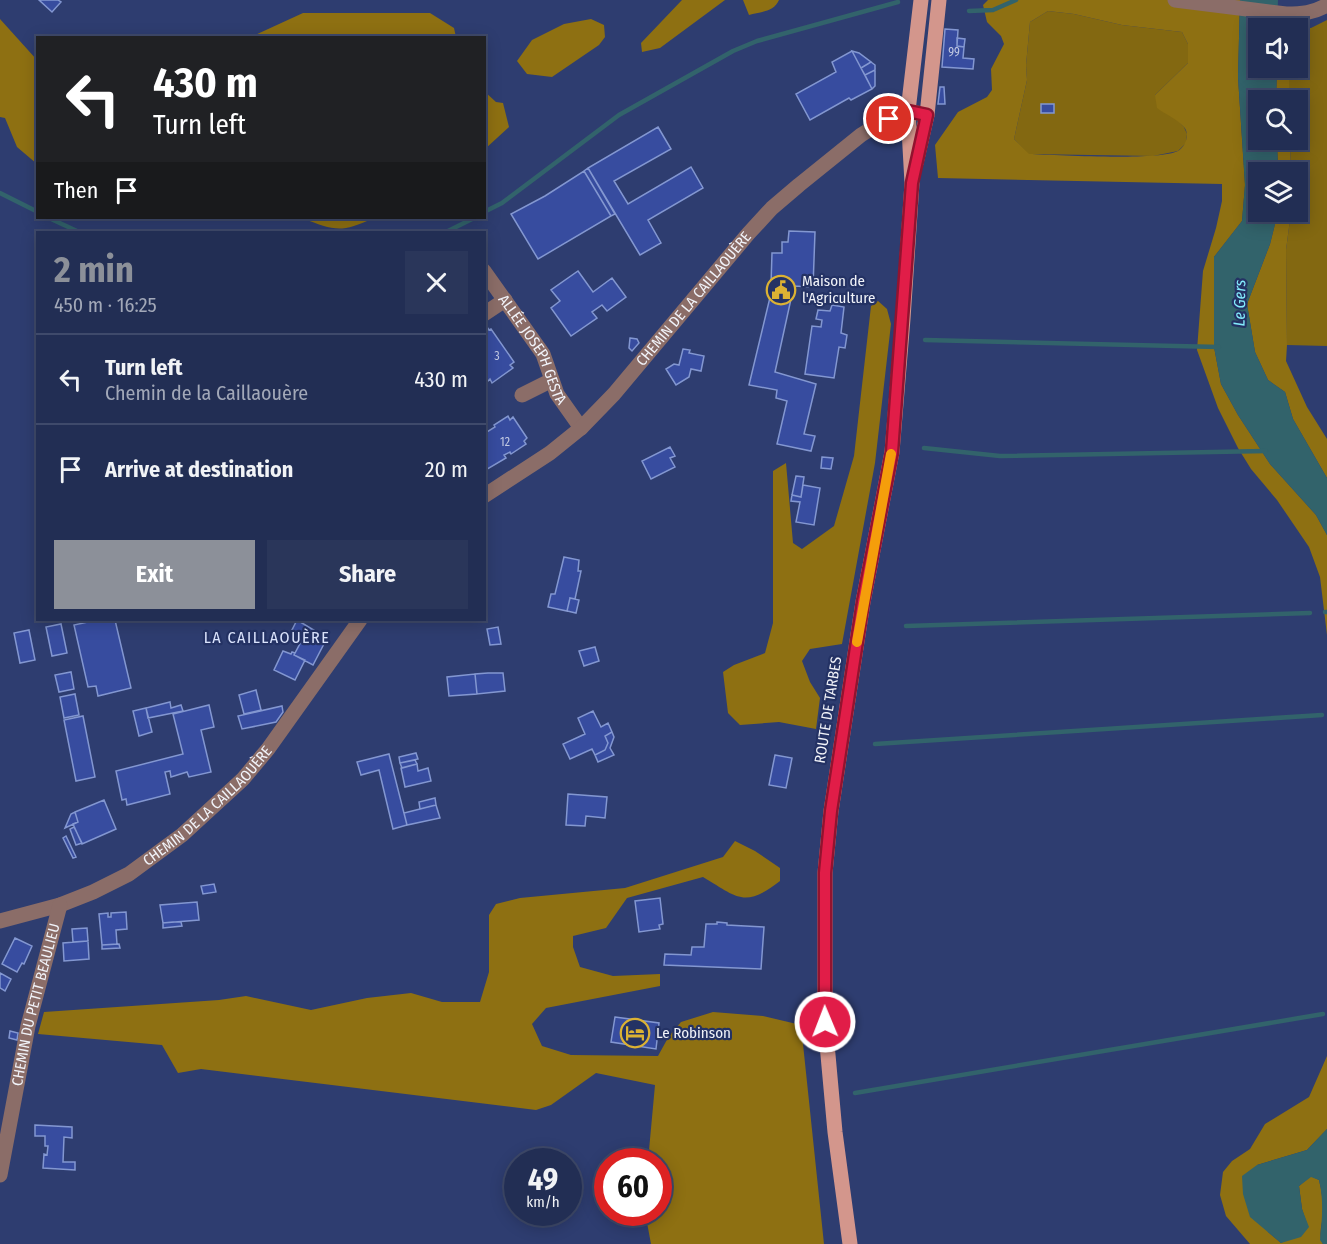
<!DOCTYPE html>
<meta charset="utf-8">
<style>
:root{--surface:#222e54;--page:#2a365a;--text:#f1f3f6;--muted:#a2a8b8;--line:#3f4a6b;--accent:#8c9099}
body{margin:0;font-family:"Fira Sans Condensed",sans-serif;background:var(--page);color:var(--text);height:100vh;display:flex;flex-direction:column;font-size:22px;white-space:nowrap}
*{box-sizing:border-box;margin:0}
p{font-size:20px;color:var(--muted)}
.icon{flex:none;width:33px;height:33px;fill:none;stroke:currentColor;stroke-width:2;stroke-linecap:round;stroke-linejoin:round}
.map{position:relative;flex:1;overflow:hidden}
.details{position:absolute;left:36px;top:231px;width:450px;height:390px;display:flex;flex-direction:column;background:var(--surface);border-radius:0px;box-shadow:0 3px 15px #0003,0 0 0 2px var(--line)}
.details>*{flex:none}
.hud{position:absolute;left:36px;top:36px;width:450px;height:183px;border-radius:0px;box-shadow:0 3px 15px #0003,0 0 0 2px var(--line);background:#202124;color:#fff;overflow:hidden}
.controls{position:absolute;left:1248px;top:18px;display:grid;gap:12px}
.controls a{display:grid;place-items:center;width:60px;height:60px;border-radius:0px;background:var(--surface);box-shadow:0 3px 15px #0003,0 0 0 2px var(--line);font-size:30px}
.speed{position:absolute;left:504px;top:1148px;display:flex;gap:12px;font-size:30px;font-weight:700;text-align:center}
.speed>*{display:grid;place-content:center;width:78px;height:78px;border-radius:50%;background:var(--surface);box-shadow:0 3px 15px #0003,0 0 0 2px var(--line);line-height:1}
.speed small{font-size:15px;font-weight:400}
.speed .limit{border:9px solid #d22;background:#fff;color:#111}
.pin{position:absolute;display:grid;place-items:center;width:51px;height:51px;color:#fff;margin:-26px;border:3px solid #fff;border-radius:50%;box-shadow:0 2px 6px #0007}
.me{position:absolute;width:66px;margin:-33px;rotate:359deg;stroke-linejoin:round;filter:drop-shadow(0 0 4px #0008)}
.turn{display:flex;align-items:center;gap:21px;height:126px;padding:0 18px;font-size:27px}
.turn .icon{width:78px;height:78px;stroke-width:2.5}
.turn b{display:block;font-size:42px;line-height:51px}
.then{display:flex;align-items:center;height:57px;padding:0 18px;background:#0003;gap:12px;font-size:22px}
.round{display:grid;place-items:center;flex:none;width:63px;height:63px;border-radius:0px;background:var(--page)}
.summary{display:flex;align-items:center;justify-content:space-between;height:102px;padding:0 18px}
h1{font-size:36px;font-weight:700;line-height:45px;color:var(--accent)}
.button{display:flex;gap:12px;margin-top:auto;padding:12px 18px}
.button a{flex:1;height:69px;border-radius:0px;background:var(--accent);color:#fff;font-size:24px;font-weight:700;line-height:69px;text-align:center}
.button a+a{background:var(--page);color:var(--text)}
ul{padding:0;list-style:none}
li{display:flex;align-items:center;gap:18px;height:90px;padding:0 18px;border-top:2px solid var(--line)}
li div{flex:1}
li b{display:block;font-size:22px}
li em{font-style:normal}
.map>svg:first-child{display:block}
</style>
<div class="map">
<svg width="1327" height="1244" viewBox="0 0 1327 1244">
<rect width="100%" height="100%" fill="#2e3d70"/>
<path fill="#836811" d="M 1048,11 L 1074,14 L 1122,25 L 1182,32 L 1188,44 L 1188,63 L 1155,95 L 1184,127 L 1187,134 L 1186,143 L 1178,151 L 1153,156 L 1028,154 L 1014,139 L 1027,80 L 1026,65 L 1030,22 Z
M 1327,20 L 1327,346 L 1287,345 L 1286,250 L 1291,212 L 1298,212 L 1298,172 L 1291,172 L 1290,140 L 1298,140 L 1298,100 L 1289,100 L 1289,68 L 1298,68 L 1298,28 L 1288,28 L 1288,27 L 1311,28 Z"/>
<path fill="#8e7012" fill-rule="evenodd" d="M 682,0 L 725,0 L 660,48 L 642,52 L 641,43 Z
M 743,0 L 779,0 C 774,12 760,12 749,15 Z
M 988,0 L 1240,0 L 1238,77 L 1245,185 L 1242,221 L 1214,257 L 1214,347 L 1221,384 L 1238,415 L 1270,464 L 1316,515 L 1327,535 L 1327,635 L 1320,577 L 1309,547 L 1277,500 L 1251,469 L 1238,448 L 1218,408 L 1197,350 L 1203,271 L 1216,228 L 1222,201 L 1222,184 L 938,178 L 935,145 L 958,112 L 987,97 L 992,90 L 991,69 L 1004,44 L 1001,36 L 987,22 L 983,5 ZM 1048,11 L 1074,14 L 1122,25 L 1182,32 L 1188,44 L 1188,63 L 1155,95 L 1157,108 C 1165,114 1177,119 1184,127 C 1190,134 1186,146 1178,151 C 1158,161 1056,155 1029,154 L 1014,139 L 1027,80 L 1026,65 L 1030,22 Z
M 303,13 L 430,13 L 454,28 L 456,37 L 251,37 Z
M 0,19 L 37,60 L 37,164 L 17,147 L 5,118 L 0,117 Z
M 591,19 L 604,25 L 605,37 L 599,45 L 552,77 L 527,74 L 517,61 L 532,40 L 564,24 Z
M 1277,68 L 1289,68 L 1289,100 L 1276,100 Z
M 484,91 L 496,102 L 503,103 L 509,127 L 485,149 Z
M 1277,140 L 1290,140 L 1291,172 L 1278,172 Z
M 1278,212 L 1291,212 L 1286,250 L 1287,345 L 1286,361 L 1307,407 L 1327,439 L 1327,478 L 1293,419 L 1285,392 L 1268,380 L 1255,352 L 1247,304 L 1270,244 Z
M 301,218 L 374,218 C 339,234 335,230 301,218 Z
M 878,301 L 887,309 L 891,324 L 875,463 L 842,644 L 810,649 L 802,661 L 810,682 L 820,698 L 816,729 L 779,722 L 740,725 L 728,713 L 723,672 L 734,665 L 765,653 L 773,623 L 773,471 L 786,463 L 793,543 L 802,549 L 834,526 L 854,456 L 871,306 Z
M 735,841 L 755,851 L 780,868 L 780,881 C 744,909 737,897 703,877 L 627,898 L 606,928 L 573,936 L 573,947 L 580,967 L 613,976 L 660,974 L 660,986 L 546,1008 L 532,1024 L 542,1046 L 571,1055 L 658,1056 L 669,1036 L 681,1022 L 713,1012 L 763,1016 L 801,1025 L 824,1244 L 651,1244 L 645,1212 L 658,1212 L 658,1161 L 648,1161 L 655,1085 L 596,1073 L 551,1105 L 536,1110 L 201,1069 L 178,1073 L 162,1045 L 38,1034 L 44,1012 L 219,1000 L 246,996 L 311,1010 L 367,998 L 411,993 L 442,1002 L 480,1002 L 489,972 L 489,915 L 496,904 L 520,898 L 625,888 L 723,857 Z
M 1327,1056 L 1327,1129 L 1307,1150 L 1257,1165 L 1268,1232 L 1281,1243 L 1308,1227 L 1302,1209 L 1299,1186 L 1311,1176 L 1319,1180 C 1322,1191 1323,1203 1323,1215 C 1322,1224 1318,1236 1323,1244 L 1250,1244 L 1226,1216 L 1220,1195 L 1223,1172 L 1232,1161 L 1250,1149 L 1265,1124 L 1309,1097 Z"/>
<path fill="#32636b" d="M 1240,0 L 1278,0 L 1277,28 L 1258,28 L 1258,68 L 1277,68 L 1276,100 L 1258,100 L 1258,140 L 1277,140 L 1278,172 L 1258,172 L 1258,212 L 1278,212 L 1270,244 L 1247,304 L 1255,352 L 1268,380 L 1285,392 L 1293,419 L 1327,478 L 1327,535 L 1316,515 L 1270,464 L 1238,415 L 1221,384 L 1214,347 L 1214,257 L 1242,221 L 1245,185 L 1238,77 Z
M 1327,1129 L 1327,1244 L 1323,1244 L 1320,1240 C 1322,1220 1324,1200 1319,1180 L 1311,1177 L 1299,1186 L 1302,1209 L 1309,1227 L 1301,1237 L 1281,1243 L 1250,1217 L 1243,1194 L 1242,1176 L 1257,1165 L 1307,1150 Z"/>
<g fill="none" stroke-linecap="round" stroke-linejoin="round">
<path stroke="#32636b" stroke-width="4.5" d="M 969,11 L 993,10 L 1016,0
M 0,193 L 38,212
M 484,212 L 502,203 L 619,115 L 733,51 L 757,41 L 898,2
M 49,218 L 79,232
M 446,232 L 474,218
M 925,340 L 1219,347
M 924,448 L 1000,456 L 1266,451
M 1325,612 L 1327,612
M 906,626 L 1310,613
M 875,744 L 1322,715
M 855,1093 L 1323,1014"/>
</g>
<path fill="#374c9f" stroke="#8397d1" stroke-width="1.5" d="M 39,0 L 58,0 L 61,2 L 52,12 Z
M 945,29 L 958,30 L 957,46 L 964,47 L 963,58 L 974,59 L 973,69 L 942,67 Z
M 957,38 L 965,39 L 964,47 L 957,46 Z
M 852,51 L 859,53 L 871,62 L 861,68 Z
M 852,51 L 872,89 L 851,100 L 849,98 L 810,120 L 796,94 L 836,72 L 832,62 Z
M 871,62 L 875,65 L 875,70 L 865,75 L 861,68 Z
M 875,70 L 875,86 L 872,89 L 865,75 Z
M 940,87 L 944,87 L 945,104 L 938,104 Z
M 1041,104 L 1054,104 L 1054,113 L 1041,113 Z
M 658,127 L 671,149 L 614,181 L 628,204 L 691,167 L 703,188 L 648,220 L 661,243 L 640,255 L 588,168 Z
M 588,168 L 615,214 L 611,216 L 584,171 Z
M 584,171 L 611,216 L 538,259 L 511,214 L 545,196 Z
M 789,231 L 815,232 L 813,287 L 793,286 L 791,288 L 790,299 L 791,299 L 775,372 L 816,384 L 804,434 L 815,436 L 811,451 L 777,444 L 787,401 L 776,398 L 777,390 L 749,385 L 773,285 L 771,285 L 772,253 L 782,253 L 782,242 L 788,242 Z
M 578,271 L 593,292 L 612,278 L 626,297 L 607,311 L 602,305 L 592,312 L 597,318 L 571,336 L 551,308 L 560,301 L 551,290 Z
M 832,305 L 844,307 L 841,333 L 847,335 L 845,348 L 839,347 L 834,378 L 805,374 L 812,326 L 821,327 L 822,320 L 816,319 L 818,310 L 830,311 Z
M 485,324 L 489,330 L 491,329 L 514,362 L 510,365 L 513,368 L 492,383 L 490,379 L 487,382 L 484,379 Z
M 630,338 L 637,339 L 639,343 L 632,351 L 629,348 Z
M 683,349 L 690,350 L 689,353 L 704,356 L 701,371 L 691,369 L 689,377 L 676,385 L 666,369 L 674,364 L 679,365 Z
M 508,416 L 510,420 L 513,417 L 527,438 L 524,441 L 526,444 L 511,454 L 510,452 L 504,455 L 506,458 L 484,471 L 484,431 L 486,430 L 487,432 L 495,427 L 494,425 Z
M 670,447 L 675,456 L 670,458 L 675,467 L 651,479 L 642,461 Z
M 822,457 L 833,458 L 831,469 L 821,468 Z
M 796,476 L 804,477 L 801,497 L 792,495 Z
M 803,485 L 820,488 L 814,525 L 796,522 L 800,502 L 791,501 L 792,495 L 801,497 Z
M 564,557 L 579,560 L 578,571 L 581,571 L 575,599 L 570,598 L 567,611 L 548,607 L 551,594 L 555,594 Z
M 570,598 L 579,600 L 576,613 L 567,611 Z
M 97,620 L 115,620 L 131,688 L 98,696 L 96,686 L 88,687 L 74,625 Z
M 297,620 L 327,638 L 313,665 L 294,655 L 304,636 L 292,630 Z
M 61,624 L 67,653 L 52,656 L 46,627 Z
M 498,627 L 501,644 L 490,645 L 487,629 Z
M 29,630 L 35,660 L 20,663 L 14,633 Z
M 595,647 L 599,661 L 584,666 L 579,651 Z
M 283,651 L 291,654 L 292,652 L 295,653 L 294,655 L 305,660 L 295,680 L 274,670 Z
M 71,672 L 74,689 L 59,692 L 55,675 Z
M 488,673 L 503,673 L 505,691 L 477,694 L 475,674 Z
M 475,674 L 477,694 L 449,696 L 447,677 Z
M 256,690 L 261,710 L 244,714 L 239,695 Z
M 75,694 L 79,715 L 64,718 L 60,697 Z
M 170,702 L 171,708 L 181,705 L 183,711 L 148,718 L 146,708 Z
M 209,705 L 214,727 L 201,730 L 211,772 L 189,777 L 187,772 L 171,777 L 170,771 L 165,772 L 170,794 L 127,805 L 126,799 L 122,800 L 116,771 L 183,754 L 173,714 Z
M 282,706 L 283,712 L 276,722 L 242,729 L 238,716 Z
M 146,708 L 152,732 L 139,736 L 133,711 Z
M 593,711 L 601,727 L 608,723 L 612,732 L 605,736 L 608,743 L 605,750 L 595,755 L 592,749 L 570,759 L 563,744 L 585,734 L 578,718 Z
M 83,716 L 95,777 L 76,781 L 64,720 Z
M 612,732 L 614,737 L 610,748 L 614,755 L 598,762 L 595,755 L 605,750 L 608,743 L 605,736 Z
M 416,753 L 418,759 L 400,763 L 399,757 Z
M 389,754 L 407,825 L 393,829 L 379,770 L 361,775 L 357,762 Z
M 775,755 L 792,758 L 786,788 L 769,785 Z
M 415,760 L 417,764 L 402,768 L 400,763 Z
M 417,764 L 418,771 L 428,768 L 431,781 L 405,787 L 401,768 Z
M 568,794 L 607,797 L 605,818 L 586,816 L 585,826 L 566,825 Z
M 435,798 L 436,805 L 420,809 L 419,802 Z
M 104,800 L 116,829 L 82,844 L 73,824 L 78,822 L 75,812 Z
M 436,805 L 440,818 L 407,825 L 404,813 Z
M 75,812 L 78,822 L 65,828 L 71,814 Z
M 74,827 L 82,843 L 76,845 L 70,829 Z
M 66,836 L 76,857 L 73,858 L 63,838 Z
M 214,884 L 216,892 L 203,894 L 201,886 Z
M 660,898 L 663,924 L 659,925 L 660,929 L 639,932 L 635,901 Z
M 197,902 L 199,920 L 163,923 L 160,905 Z
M 126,912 L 127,929 L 116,930 L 117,944 L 102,945 L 99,914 L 108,913 L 108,917 L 111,917 L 111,913 Z
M 173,922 L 181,922 L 182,926 L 163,928 L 163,923 Z
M 717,922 L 727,923 L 727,925 L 764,927 L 761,969 L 664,965 L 665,954 L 691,955 L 692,947 L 704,947 L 706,924 L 717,924 Z
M 87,928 L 88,941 L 73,942 L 72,929 Z
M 15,938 L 32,946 L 24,964 L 22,963 L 17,972 L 2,964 Z
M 88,941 L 89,959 L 64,961 L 63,943 Z
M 119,944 L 120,948 L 102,949 L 102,945 Z
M 0,973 L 11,979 L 5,991 L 0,988 Z
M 615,1017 L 659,1023 L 656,1049 L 611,1042 Z
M 10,1031 L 18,1033 L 17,1040 L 9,1038 Z
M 35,1125 L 72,1127 L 72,1138 L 64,1137 L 63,1162 L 75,1162 L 75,1170 L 43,1168 L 44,1154 L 47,1155 L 48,1146 L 45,1146 L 45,1136 L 35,1136 Z"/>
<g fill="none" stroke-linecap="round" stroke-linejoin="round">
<g stroke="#8b6d68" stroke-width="15">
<path d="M 1175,0 L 1286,14 C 1301,14 1314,13 1327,5"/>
<path id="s1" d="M 484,271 L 543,354 L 557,394 L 581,428"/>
<path d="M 484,314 L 505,300"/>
<path d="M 522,395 L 552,380"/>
<path id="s2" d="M 484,496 L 550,453 L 581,428 L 614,394 L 748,234 L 772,208 L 799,185 L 861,135 L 877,125 L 908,111 L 927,115"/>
<path id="s3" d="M 0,921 L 60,905 L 93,892 L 129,874 L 182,835 L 243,779 L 268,749 L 360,620"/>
<path id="s4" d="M 0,1175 L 28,1026 L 60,905"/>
</g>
<path stroke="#d3968c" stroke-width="15" d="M 916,163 L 927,115 L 939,0
M 850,1244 L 835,1132 L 825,1022 L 825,873 L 831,811 L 863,602 L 892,452 L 903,319 L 912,183 L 908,111 L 921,0"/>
</g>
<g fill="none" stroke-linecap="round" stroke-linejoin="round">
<g stroke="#92132f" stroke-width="15">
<path id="route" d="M 825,1022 L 825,873 L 831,811 L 863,602 L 892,452 L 912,183 L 927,115 L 908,111 L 889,119"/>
</g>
<use href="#route" stroke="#e11d48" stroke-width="10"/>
<path stroke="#f59e0b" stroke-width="10" d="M 857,642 L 891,454"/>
</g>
<defs>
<g id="civic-ring" transform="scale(1.5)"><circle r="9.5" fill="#243264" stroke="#dcb233" stroke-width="1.5"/><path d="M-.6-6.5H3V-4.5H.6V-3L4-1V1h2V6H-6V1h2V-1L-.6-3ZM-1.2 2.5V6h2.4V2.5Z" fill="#dcb233"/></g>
<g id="hotel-ring" transform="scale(1.5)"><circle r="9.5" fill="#243264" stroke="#dcb233" stroke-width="1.5"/><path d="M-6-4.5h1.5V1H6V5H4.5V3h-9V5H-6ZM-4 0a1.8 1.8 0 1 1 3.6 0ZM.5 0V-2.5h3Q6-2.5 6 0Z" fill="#dcb233"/></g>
</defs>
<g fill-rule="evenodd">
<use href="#civic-ring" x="781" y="290"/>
<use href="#hotel-ring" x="635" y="1033"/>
</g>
<g text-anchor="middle" stroke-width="4.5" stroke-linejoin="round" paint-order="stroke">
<g font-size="12" fill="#c2c9e2">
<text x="954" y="56">99</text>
<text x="497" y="360">3</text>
<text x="505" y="446">12</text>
</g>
<g font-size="15" fill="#f1f3f9" stroke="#243264" text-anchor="start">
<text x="802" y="286">Maison de<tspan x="802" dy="17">l'Agriculture</tspan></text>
<text x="656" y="1038">Le Robinson</text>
</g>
<g font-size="15" fill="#f1f3f9" stroke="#243264">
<text dy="5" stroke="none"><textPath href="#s2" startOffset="290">CHEMIN DE LA CAILLAOUÈRE</textPath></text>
<text dy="5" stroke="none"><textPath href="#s1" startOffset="93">ALLÉE JOSEPH GESTA</textPath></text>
<text transform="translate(828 710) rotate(-81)" y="5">ROUTE DE TARBES</text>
<text dy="5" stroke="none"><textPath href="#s3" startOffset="242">CHEMIN DE LA CAILLAOUÈRE</textPath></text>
<text dy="5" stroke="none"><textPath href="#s4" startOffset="174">CHEMIN DU PETIT BEAULIEU</textPath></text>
</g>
<g font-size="16" font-style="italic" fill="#84ecfd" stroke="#243264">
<text transform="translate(1239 303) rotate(-89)" y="6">Le Gers</text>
</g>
<g font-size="16" letter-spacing="1.5" fill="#dbe4fd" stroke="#243264">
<text x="267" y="643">LA CAILLAOUÈRE</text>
</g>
</g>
</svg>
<div class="controls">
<a><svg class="icon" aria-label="sound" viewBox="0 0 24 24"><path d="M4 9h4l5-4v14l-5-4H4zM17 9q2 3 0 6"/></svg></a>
<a><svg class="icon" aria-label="search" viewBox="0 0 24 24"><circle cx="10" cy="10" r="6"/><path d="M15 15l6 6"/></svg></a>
<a><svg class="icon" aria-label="layers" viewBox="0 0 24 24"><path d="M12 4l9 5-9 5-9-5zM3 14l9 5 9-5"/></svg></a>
</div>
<div class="speed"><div>49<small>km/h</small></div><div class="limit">60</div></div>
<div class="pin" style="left:889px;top:119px;background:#d93025"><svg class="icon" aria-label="arrive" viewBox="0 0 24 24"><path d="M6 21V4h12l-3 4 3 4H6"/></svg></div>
<svg class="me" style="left:825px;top:1022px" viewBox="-20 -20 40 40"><circle r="17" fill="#e11d48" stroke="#fff" stroke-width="3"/><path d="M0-11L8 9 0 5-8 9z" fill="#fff"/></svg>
<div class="hud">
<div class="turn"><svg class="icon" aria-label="left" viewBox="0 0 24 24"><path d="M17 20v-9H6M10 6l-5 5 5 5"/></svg><div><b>430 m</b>Turn left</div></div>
<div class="then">Then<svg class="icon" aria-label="arrive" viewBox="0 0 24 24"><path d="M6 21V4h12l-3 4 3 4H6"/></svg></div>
</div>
<section class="details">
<div class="summary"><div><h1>2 min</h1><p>450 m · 16:25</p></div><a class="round"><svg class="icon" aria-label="close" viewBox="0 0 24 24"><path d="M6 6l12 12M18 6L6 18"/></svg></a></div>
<ul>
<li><svg class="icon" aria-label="left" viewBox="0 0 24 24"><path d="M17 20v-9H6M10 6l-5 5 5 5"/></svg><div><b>Turn left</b><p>Chemin de la Caillaouère</p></div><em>430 m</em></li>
<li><svg class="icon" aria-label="arrive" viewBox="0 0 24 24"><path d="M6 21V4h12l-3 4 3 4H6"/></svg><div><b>Arrive at destination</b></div><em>20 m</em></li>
</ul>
<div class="button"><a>Exit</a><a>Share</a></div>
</section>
</div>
